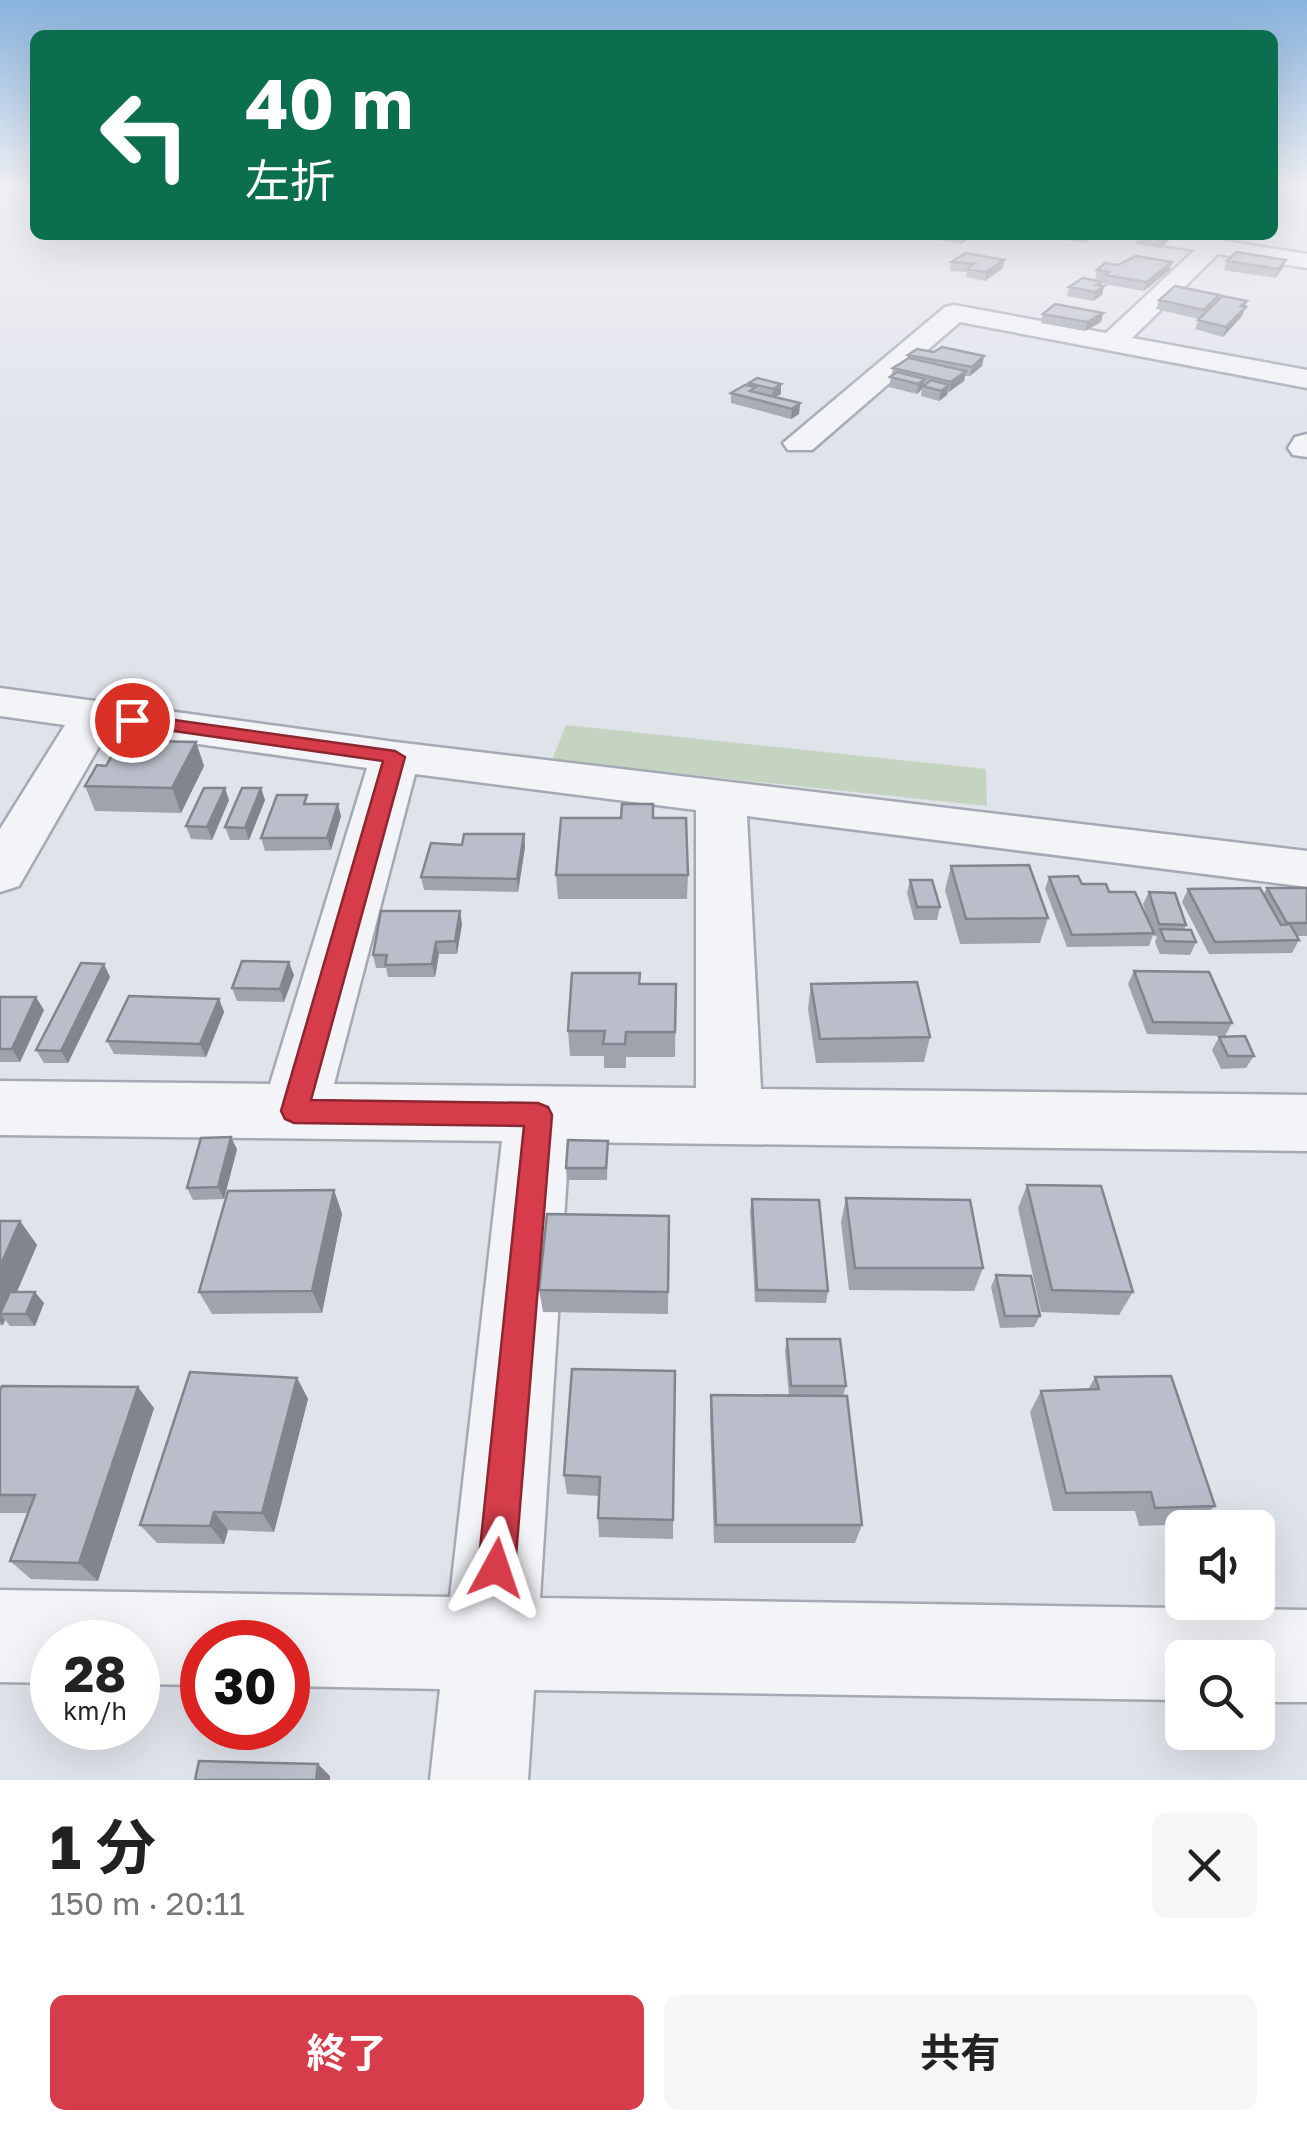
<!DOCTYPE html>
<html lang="ja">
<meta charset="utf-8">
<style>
:root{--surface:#fff;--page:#f6f6f6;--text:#222;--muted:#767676;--accent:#d73c4a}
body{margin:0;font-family:"Golos Text","Noto Sans JP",sans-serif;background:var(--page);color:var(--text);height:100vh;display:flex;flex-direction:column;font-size:38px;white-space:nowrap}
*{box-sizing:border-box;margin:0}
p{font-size:32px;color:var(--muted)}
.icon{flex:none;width:55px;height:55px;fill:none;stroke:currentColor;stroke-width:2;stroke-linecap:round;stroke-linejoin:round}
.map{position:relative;height:1780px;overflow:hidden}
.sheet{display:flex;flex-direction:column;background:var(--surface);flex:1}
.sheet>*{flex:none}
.top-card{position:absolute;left:30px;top:30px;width:1248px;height:210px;border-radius:15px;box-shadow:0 10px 40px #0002;background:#0b6e4f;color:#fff;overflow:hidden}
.controls{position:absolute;left:1165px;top:1510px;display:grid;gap:20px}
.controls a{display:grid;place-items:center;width:110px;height:110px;border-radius:15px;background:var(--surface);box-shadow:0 10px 40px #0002;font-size:50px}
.speed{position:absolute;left:30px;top:1620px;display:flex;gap:20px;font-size:50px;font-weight:700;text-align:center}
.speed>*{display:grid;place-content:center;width:130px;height:130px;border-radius:50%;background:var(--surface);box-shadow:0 10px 40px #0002;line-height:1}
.speed small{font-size:25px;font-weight:400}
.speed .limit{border:15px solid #d22;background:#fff;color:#111}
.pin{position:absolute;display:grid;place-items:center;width:85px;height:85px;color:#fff;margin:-42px;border:5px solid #fff;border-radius:50%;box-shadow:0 2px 10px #0007}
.me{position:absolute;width:110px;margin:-55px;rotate:5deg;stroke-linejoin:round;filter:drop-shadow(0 0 8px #0008)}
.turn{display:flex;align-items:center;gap:35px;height:210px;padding:0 50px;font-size:45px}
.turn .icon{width:130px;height:130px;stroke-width:2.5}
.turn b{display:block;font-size:70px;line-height:85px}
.round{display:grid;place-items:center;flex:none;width:105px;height:105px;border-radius:15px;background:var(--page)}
.summary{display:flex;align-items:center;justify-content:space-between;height:170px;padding:0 50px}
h1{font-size:60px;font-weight:700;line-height:75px}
.primary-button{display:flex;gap:20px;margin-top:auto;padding:20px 50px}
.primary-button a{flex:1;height:115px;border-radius:15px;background:var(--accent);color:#fff;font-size:40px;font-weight:700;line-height:115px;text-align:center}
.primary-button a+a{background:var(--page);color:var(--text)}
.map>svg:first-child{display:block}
</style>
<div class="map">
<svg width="1307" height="1780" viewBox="0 0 1307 1780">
<rect width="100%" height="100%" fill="#dfe3ea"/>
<path fill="#c4d4c0" d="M 566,725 L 986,769 L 987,806 L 552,760 Z"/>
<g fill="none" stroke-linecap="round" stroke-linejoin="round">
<g stroke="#a4a9b4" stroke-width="5">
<path id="minor" d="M 1134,235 L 1188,235 L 1307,254 L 1307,268 L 1218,254 L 1132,338 L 1307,370 L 1307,388 L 960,322 L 812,450 L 788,450 L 783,443 L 945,307 L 954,305 L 1106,333 L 1195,250 L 1145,242 Z
M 1307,434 L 1307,457 L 1293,455 L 1288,448 L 1295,437 Z
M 0,688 L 395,742 L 1307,851 L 1307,887 L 747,816 L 761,1089 L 1307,1095 L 1307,1151 L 569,1142 L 540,1598 L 1307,1610 L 1307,1702 L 1258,1702 L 1258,1658 L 1182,1658 L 1182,1700 L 534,1690 L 528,1780 L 430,1780 L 440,1689 L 288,1686 L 288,1642 L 202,1642 L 202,1685 L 138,1684 L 138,1642 L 52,1642 L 52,1683 L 0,1682 L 0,1590 L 450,1597 L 502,1141 L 0,1135 L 0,1081 L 270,1084 L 367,768 L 108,731 L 19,886 L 0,892 L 0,829 L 65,725 L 0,716 ZM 415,774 L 696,810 L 696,1088 L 334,1084 Z"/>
</g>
<use href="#minor" fill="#f2f4f8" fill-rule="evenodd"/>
</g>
<path fill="#9fa3ae" d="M 927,235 L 975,235 L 961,244 L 927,238 Z
M 1045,235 L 1093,235 L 1092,239 L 1086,243 L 1045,237 Z
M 1169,235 L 1167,242 L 1160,248 L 1136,244 L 1139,236 Z
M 1227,261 L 1283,268 L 1275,278 L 1224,270 Z
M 951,262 L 1003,268 L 985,281 L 966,277 L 967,272 L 950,271 Z
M 1097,270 L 1170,270 L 1144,291 L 1103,284 L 1104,281 L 1095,279 Z
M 1101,286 L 1104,286 L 1102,295 L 1093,301 L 1067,296 L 1069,287 Z
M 1219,295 L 1218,300 L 1246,307 L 1242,316 L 1223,337 L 1195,329 L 1199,319 L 1156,309 L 1159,300 Z
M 1103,313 L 1101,322 L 1085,331 L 1041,323 L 1043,314 Z
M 934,352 L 984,356 L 982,366 L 970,376 L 965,376 L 964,381 L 948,392 L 947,395 L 939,401 L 921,396 L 922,389 L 917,394 L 889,387 L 893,368 L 907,359 L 908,355 Z
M 749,383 L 781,384 L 781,394 L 775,397 L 800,403 L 799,414 L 791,419 L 731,403 L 731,393 L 749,385 Z
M 196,742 L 204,766 L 181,813 L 95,811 L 85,786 L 106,766 L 141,751 Z
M 261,788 L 265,800 L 249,840 L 230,840 L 225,827 Z
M 229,800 L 212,840 L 191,839 L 186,826 Z
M 309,804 L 341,816 L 331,850 L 265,851 L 261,838 Z
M 653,818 L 688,875 L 687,899 L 558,899 L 556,875 Z
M 524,834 L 525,847 L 518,892 L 424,890 L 421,877 L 462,845 Z
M 951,866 L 1048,918 L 1040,943 L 960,944 L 945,890 Z
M 1049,877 L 1109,892 L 1149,922 L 1143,904 L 1149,892 L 1186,925 L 1184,930 L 1196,942 L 1190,955 L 1160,954 L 1155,942 L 1157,937 L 1153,935 L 1149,946 L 1067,947 L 1045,889 Z
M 910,880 L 940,907 L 937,920 L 914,920 L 907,893 Z
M 1267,888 L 1307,888 L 1307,936 L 1296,936 L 1299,940 L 1292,953 L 1209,954 L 1182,902 L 1188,889 L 1263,895 Z
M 462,924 L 457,954 L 439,954 L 435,977 L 388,977 L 386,968 L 376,968 L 373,955 Z
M 1134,971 L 1232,1023 L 1225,1036 L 1147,1034 L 1128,984 Z
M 294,975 L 284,1002 L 237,1001 L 232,988 Z
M 110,977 L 68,1063 L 44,1063 L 36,1050 Z
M 640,984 L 676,984 L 675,1057 L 626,1057 L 626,1068 L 604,1068 L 604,1056 L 570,1056 L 568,1031 Z
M 811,984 L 930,1037 L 924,1062 L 816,1063 L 808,1009 Z
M 0,997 L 44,1010 L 20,1062 L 0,1062 Z
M 219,999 L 224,1012 L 206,1057 L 114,1054 L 107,1041 Z
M 1219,1037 L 1254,1056 L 1246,1068 L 1221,1069 L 1212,1050 Z
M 608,1141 L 607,1180 L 567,1180 L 566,1168 Z
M 237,1149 L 224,1199 L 193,1200 L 187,1188 Z
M 1027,1185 L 1133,1292 L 1119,1315 L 1041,1312 L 1018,1208 Z
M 334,1190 L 342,1214 L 322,1313 L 212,1314 L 199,1292 Z
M 846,1198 L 983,1268 L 974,1291 L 849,1290 L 841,1222 Z
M 752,1199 L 828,1291 L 826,1303 L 755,1302 L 750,1211 Z
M 669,1216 L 668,1314 L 543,1312 L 539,1290 Z
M 0,1221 L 20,1221 L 37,1245 L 17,1292 L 44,1303 L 35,1326 L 10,1326 L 5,1320 L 3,1325 L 0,1325 Z
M 996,1275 L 1040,1316 L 1034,1327 L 1000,1328 L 991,1287 Z
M 787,1339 L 846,1386 L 843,1396 L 862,1525 L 855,1543 L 714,1543 L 710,1415 L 711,1395 L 789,1396 L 785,1350 Z
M 572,1369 L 673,1520 L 673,1539 L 599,1537 L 598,1518 L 599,1496 L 567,1494 L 564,1475 Z
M 1095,1377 L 1215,1506 L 1197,1524 L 1139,1526 L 1135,1511 L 1053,1511 L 1030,1412 L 1041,1391 L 1088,1390 Z
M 297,1378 L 308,1399 L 274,1532 L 228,1530 L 224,1544 L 157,1543 L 140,1525 Z
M 0,1390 L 154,1408 L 98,1581 L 31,1579 L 10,1561 L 28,1513 L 0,1513 Z"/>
<path fill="#82858d" d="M 963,235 L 975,235 L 961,244 Z
M 1169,235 L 1167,242 L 1160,248 L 1162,240 Z
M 1004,260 L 1003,268 L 985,281 L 986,272 Z
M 1286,260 L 1283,268 L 1275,278 L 1278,269 Z
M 1172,262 L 1170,270 L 1144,291 L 1146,282 Z
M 1102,282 L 1100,289 L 1104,286 L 1102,295 L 1093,301 L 1097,285 Z
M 1247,301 L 1242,316 L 1223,337 L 1226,327 Z
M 1103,313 L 1101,322 L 1085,331 L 1087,322 Z
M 984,356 L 982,366 L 970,376 L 972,367 Z
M 966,371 L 964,381 L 949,392 L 951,382 Z
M 925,379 L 922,389 L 917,394 L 918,384 Z
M 781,384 L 781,394 L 772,399 L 773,389 Z
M 949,385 L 947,395 L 939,401 L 941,391 Z
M 800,403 L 799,414 L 791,419 L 792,409 Z
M 196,742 L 204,766 L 181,813 L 172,788 Z
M 225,788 L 229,800 L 212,840 L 207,827 Z
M 261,788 L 265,800 L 249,840 L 245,828 Z
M 338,804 L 341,816 L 331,850 L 327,838 Z
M 524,834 L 525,847 L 518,892 L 517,879 Z
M 460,911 L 462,924 L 457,954 L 455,941 Z
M 436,942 L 439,954 L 435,977 L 432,964 Z
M 289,962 L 294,975 L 284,1002 L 280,989 Z
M 104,964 L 110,977 L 68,1063 L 61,1051 Z
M 36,997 L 44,1010 L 20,1062 L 12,1049 Z
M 219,999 L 224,1012 L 206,1057 L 200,1044 Z
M 231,1137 L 237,1149 L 224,1199 L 218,1187 Z
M 334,1190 L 342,1214 L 322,1313 L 312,1291 Z
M 20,1221 L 37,1245 L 7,1314 L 0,1314 L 5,1320 L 3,1325 L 0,1321 L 0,1267 Z
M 35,1292 L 44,1303 L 35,1326 L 26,1314 Z
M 297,1378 L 308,1399 L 274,1532 L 262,1513 Z
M 138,1387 L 154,1408 L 98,1581 L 79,1563 Z
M 214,1512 L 228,1530 L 224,1544 L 210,1526 Z
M 318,1764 L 330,1776 L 330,1780 L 316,1780 Z"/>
<path fill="#b9beca" stroke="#82858d" stroke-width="2.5" d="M 1140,235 L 1168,235 L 1162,240 L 1139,236 Z
M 1236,252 L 1286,260 L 1278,269 L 1227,261 Z
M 966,253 L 1004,260 L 986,272 L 967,269 L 974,264 L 951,262 Z
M 1136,256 L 1172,262 L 1146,282 L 1105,275 L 1109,272 L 1097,270 L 1105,263 L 1118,265 Z
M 1083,278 L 1102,282 L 1097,285 L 1104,286 L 1095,292 L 1069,287 Z
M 1175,286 L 1219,295 L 1204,310 L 1159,300 Z
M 1222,296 L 1247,301 L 1241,306 L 1246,307 L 1226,327 L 1198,320 Z
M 1055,304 L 1103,313 L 1087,322 L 1043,314 Z
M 942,347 L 984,356 L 972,367 L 908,355 L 917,349 L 934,352 Z
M 909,358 L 966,371 L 951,382 L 893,368 Z
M 897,372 L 925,379 L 918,384 L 890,377 Z
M 757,378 L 781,384 L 773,389 L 749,383 Z
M 931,380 L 949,385 L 941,391 L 923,386 Z
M 745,385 L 756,387 L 750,391 L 800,403 L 792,409 L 731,393 Z
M 146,741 L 196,742 L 172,788 L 85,786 L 97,765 L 106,766 L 115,750 L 141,751 Z
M 204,788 L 225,788 L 207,827 L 186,826 Z
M 242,788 L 261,788 L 245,828 L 225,827 Z
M 277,795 L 307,795 L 304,804 L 338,804 L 327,838 L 261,838 Z
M 622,804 L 653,804 L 653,818 L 686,818 L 688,875 L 556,875 L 561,818 L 621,818 Z
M 464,834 L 524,834 L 517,879 L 421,877 L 431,843 L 462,845 Z
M 1029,865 L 1048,918 L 966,919 L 951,866 Z
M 1078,876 L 1082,884 L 1106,884 L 1109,892 L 1135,892 L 1154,933 L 1072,935 L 1049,877 Z
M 910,880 L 932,880 L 940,907 L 917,907 Z
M 1260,888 L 1281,925 L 1290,924 L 1299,940 L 1215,942 L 1188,889 Z
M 1267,888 L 1307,888 L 1307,923 L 1287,923 Z
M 1149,892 L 1175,893 L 1186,925 L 1159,924 Z
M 381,911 L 460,911 L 455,941 L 436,942 L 432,964 L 385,965 L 387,955 L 373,955 Z
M 1160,929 L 1191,930 L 1196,942 L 1165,941 Z
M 242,961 L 289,962 L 280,989 L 232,988 Z
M 81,963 L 104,964 L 61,1051 L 36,1050 Z
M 1134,971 L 1209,972 L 1232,1023 L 1153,1022 Z
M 572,973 L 640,973 L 639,984 L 676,984 L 675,1032 L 626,1032 L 625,1044 L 603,1044 L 605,1031 L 568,1031 Z
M 917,982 L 930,1037 L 820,1039 L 811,984 Z
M 129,996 L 219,999 L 200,1044 L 107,1041 Z
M 0,997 L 36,997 L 12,1049 L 0,1049 Z
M 1245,1036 L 1254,1056 L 1228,1056 L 1219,1037 Z
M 231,1137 L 218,1187 L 187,1188 L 201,1138 Z
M 568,1140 L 608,1141 L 606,1168 L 566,1168 Z
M 1027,1185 L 1101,1186 L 1133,1292 L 1052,1290 Z
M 334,1190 L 312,1291 L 199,1292 L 228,1191 Z
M 846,1198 L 970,1200 L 983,1268 L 855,1268 Z
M 752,1199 L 819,1200 L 828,1291 L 757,1290 Z
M 547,1214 L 669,1216 L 668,1292 L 539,1290 Z
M 0,1221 L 20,1221 L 0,1267 Z
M 996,1275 L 1031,1276 L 1040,1316 L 1005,1316 Z
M 10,1292 L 35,1292 L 26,1314 L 0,1314 Z
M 787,1339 L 840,1339 L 846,1386 L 791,1386 Z
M 572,1369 L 675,1371 L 673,1520 L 598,1518 L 600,1477 L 564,1475 Z
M 190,1372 L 297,1378 L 262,1513 L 214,1512 L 210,1526 L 140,1525 Z
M 1171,1376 L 1215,1506 L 1155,1508 L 1151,1492 L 1066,1493 L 1041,1391 L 1099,1389 L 1095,1377 Z
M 2,1386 L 138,1387 L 79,1563 L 10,1561 L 35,1495 L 0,1495 L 0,1390 Z
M 711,1395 L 847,1396 L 862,1525 L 716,1525 Z
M 199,1761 L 318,1764 L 316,1780 L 195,1780 Z"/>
<linearGradient id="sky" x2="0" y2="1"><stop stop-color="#88b2dd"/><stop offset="0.43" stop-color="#f1f2f6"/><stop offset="1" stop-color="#f1f2f6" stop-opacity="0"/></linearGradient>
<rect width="1307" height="436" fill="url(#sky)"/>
<path fill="#d73c4a" stroke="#8c2730" stroke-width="2.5" d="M 132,714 L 395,751 L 405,757 L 311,1100 L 538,1103 L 548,1107 L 552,1115 L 515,1568 L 509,1581 L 496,1587 L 484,1581 L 478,1568 L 524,1126 L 294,1123 L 285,1119 L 281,1111 L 383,761 L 125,724 L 122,720 Z"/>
</svg>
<div class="controls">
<a><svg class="icon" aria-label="sound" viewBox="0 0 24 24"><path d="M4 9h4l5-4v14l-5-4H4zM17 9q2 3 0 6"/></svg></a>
<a><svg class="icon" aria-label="search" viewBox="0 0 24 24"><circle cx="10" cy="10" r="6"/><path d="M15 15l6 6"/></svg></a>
</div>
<div class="speed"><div>28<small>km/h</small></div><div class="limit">30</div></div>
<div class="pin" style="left:132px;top:720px;background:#d93025"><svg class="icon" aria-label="arrive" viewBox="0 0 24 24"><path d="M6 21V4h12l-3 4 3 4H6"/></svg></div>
<svg class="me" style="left:496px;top:1568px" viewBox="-20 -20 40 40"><path d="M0-17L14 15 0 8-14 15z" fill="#d73c4a" stroke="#fff" stroke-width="4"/></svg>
<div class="top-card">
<div class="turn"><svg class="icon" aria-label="left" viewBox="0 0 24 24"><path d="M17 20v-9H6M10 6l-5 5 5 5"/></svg><div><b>40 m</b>左折</div></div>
</div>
</div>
<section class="sheet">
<div class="summary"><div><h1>1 分</h1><p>150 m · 20:11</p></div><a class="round"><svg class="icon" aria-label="close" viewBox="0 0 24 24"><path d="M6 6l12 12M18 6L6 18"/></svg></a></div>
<div class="primary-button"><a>終了</a><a>共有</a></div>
</section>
